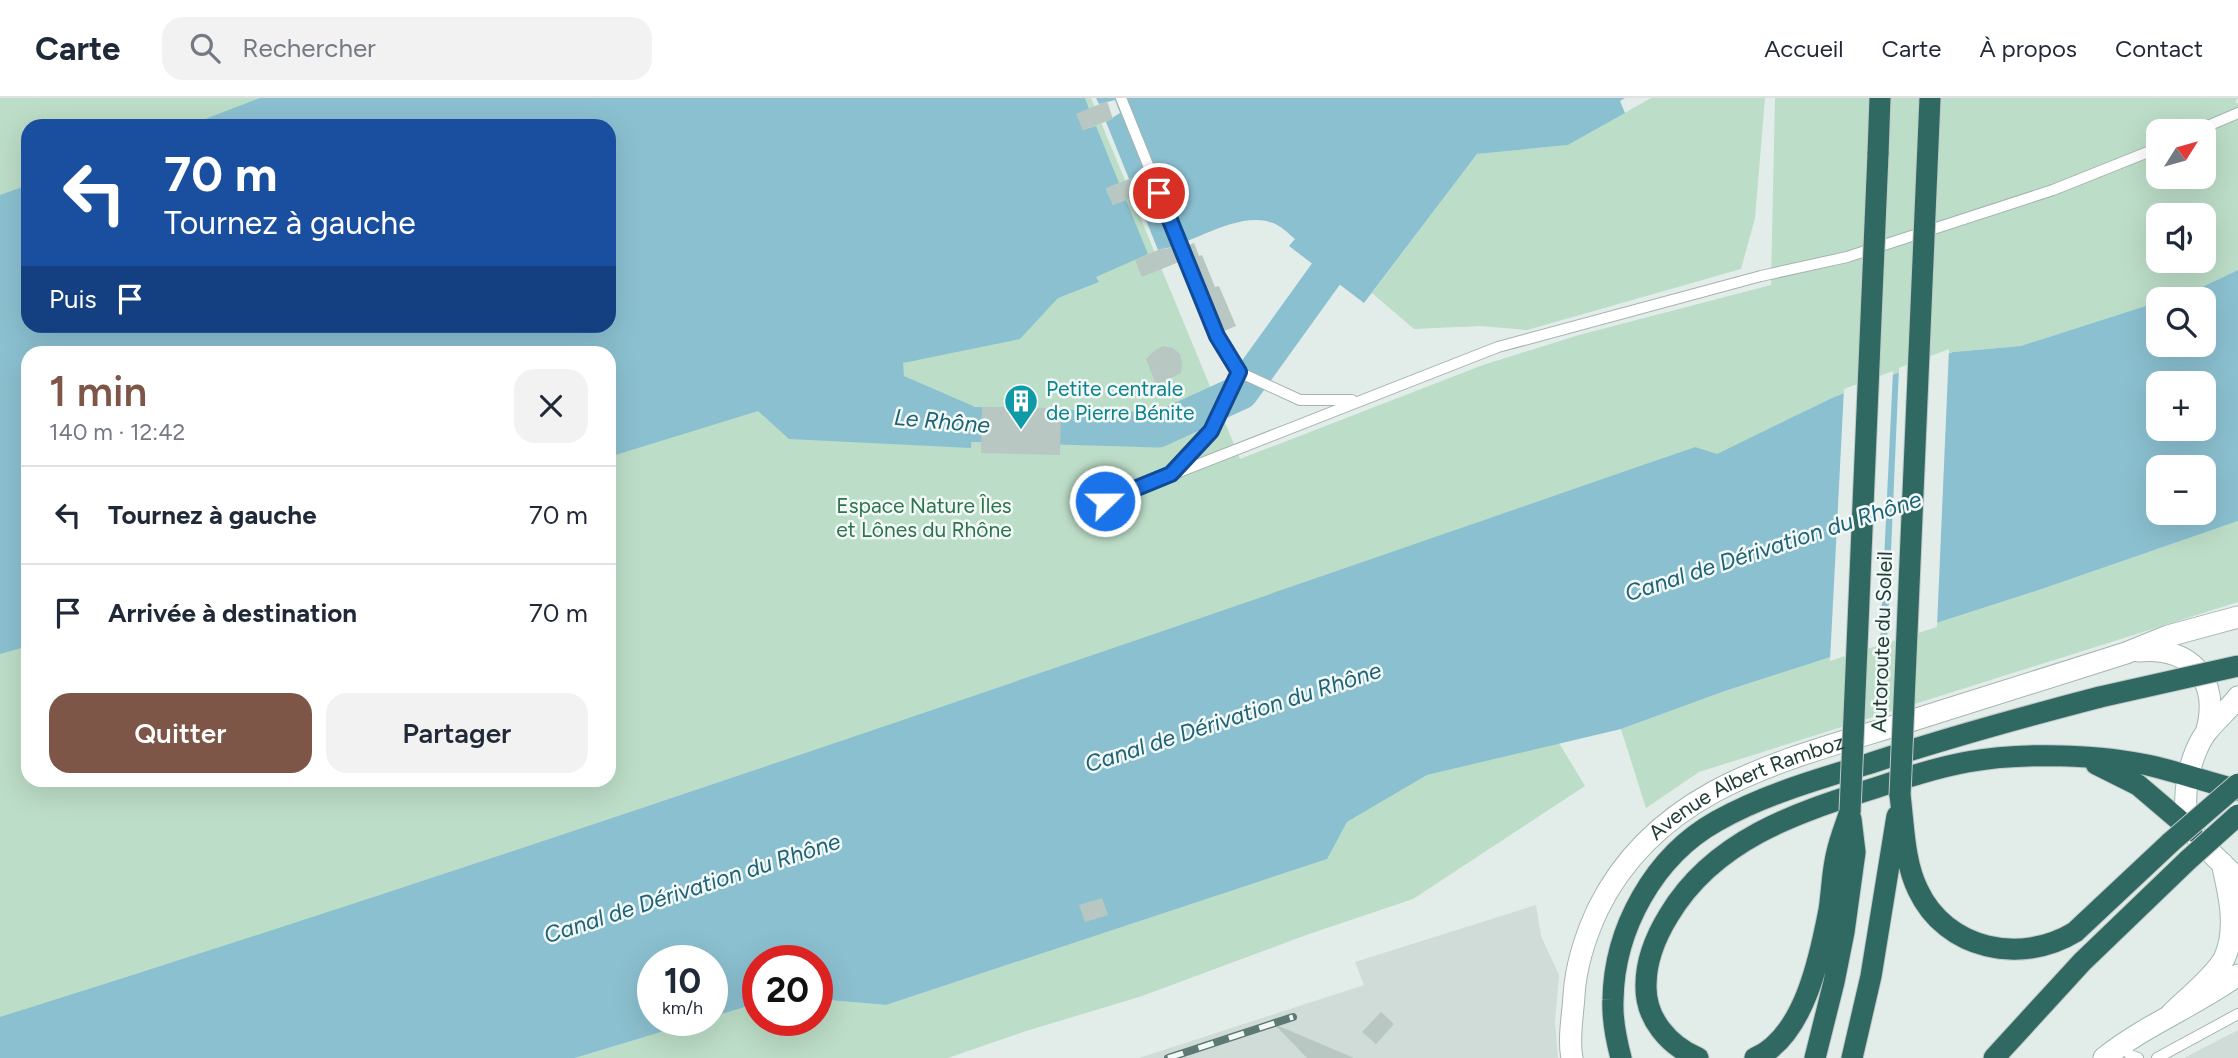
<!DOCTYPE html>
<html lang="fr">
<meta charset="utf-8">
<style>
:root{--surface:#fff;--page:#f2f2f3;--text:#1f2937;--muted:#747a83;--line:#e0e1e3;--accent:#7d5648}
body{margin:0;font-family:Figtree,sans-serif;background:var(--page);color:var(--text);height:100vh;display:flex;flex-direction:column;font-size:26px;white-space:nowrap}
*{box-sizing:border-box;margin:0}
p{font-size:23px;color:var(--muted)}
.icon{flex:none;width:38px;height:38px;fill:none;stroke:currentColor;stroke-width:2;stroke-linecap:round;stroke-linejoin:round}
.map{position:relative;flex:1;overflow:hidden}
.side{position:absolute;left:21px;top:248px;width:595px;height:441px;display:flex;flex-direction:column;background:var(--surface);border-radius:21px;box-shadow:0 7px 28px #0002}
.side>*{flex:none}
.banner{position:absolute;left:21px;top:21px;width:595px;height:214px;border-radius:21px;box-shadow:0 7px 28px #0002;background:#1a4fa0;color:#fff;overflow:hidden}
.needle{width:46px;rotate:53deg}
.tools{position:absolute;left:2146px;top:21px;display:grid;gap:14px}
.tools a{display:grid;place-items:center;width:70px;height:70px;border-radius:14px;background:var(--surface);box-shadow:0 7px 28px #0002;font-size:35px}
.speed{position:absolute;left:637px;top:847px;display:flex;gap:14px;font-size:35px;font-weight:700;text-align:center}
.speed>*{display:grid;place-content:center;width:91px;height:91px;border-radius:50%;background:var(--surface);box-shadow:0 7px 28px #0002;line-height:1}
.speed small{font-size:18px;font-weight:400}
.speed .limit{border:10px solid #d22;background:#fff;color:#111}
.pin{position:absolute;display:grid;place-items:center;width:60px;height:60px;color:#fff;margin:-30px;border:4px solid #fff;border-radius:50%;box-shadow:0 2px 7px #0007}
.me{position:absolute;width:77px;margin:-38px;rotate:68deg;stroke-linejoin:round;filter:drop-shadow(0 0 5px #0008)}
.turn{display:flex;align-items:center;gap:24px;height:147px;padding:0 28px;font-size:32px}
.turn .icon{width:91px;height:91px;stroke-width:2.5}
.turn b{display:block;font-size:49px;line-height:60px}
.then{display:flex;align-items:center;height:66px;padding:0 28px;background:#0003;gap:14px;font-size:26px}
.round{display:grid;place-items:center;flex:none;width:74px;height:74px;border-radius:21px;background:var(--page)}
.overview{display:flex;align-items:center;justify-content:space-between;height:119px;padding:0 28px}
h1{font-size:42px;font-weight:600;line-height:52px;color:var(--accent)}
.cta{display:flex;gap:14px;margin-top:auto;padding:14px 28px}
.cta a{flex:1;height:80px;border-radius:21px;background:var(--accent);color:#fff;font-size:28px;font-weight:600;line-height:80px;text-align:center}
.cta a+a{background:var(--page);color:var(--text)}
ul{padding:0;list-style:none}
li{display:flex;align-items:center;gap:21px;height:98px;padding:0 28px;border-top:2px solid var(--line)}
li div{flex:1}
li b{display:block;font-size:26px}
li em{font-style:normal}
header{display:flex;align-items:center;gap:42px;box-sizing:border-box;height:98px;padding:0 35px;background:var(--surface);border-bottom:2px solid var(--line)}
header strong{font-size:33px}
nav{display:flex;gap:38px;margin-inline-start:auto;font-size:24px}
.search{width:490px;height:63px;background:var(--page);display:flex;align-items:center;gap:18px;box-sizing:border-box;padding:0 24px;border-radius:21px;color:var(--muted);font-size:26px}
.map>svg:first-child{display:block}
</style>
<header>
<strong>Carte</strong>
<div class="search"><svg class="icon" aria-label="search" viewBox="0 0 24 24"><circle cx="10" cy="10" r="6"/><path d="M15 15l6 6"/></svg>Rechercher</div>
<nav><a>Accueil</a><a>Carte</a><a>À propos</a><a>Contact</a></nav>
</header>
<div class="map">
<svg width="2238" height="960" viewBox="0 0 2238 960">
<rect width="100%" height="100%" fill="#e2ece9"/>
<path fill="#d0dcd8" d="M 1536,807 L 1541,838 L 1559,877 L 1555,924 L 1558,960 L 1139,960 L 1364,887 L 1355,864 Z
M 2238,932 L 2238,960 L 2184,960 Z"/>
<path fill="#bcddc7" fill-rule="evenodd" d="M 0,0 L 1091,0 L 1240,361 L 1483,267 L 1579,237 L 1771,187 L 1775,0 L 2238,0 L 2235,5 L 2238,5 L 2238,172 C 2214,183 2185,201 2158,201 L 2158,204 L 2022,248 L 1952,254 L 1834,299 L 1717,357 L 1695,349 L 1293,489 L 0,960 ZM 28,28 L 609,28 L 609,228 L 28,228 ZM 2158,33 L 2203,33 L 2203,79 L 2158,79 ZM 2158,117 L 2203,117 L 2203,163 L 2158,163 ZM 28,256 L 609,256 L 609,682 L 28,682 Z
M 1651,0 L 1765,0 L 1755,120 L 1741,171 L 1527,232 L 1481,228 L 1414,231 L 1372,195 L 1477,56 L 1568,47 Z
M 2238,423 L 2238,504 L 1699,674 L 1646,710 L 1621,631 L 1725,593 L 2039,492 Z
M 1559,645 L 1585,688 L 1413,801 L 1309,836 L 1142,898 L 1023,934 L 948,960 L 575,960 L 701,922 L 712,922 L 712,919 L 758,905 L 758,922 L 817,922 L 817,901 L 886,907 L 1326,761 L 1347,724 L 1427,677 Z"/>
<path fill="#8bc0d0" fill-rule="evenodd" d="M 260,0 L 1085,0 L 1089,11 L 1077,17 L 1083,32 L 1096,28 L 1119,85 L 1106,91 L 1113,107 L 1126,102 L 1148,156 L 1096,179 L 1099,184 L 1058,200 L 1020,241 L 903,265 L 904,278 L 973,308 L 971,350 L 789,341 L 758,313 L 609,359 L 609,256 L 28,256 L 28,548 L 0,556 L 0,97 L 28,87 L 28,228 L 609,228 L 609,28 L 187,28 Z
M 1096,0 L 1625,0 L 1620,3 L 1625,15 L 1568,47 L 1477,56 L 1364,205 L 1289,148 L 1295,141 C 1288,135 1281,128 1273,125 C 1237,112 1193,147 1158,152 L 1136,97 L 1150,90 L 1145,78 L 1129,81 L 1106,24 L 1120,15 L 1115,2 L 1099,6 Z
M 2238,172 L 2238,423 L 2039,492 L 1725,593 L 1621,631 L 1427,677 L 1347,724 L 1327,761 L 886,907 L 817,901 L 817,863 L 758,863 L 758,905 L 712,919 L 712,863 L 653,863 L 653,922 L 701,922 L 575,960 L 0,960 L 0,919 C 569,740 1132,544 1695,349 L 1717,356 L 1834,299 L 1953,254 L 2021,248 L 2158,204 L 2158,247 L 2203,247 L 2203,201 L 2165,201 L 2200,190 ZM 2158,285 L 2203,285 L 2203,331 L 2158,331 ZM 2158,369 L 2203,369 L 2203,415 L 2158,415 Z"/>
<path fill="#e2ece9" d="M 1949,251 L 1937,529 L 1887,545 L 1899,270 Z
M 1893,273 L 1880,547 L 1830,563 L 1844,291 Z"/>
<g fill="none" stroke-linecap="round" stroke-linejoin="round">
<path stroke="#8bc0d0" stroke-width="35" d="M 926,325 L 1158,332 L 1241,294 L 1341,155 L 1344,136"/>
</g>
<path fill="#b8c7c2" d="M 1107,3 L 1113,21 L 1083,32 L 1076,16 Z
M 1137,78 L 1143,95 L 1113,107 L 1106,90 Z
M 1194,145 L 1199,158 L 1202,157 L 1215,189 L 1219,188 L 1236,228 L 1224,233 L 1189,147 Z
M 1172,148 L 1179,164 L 1142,179 L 1135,162 L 1165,149 L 1166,151 Z
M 1163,248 L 1173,250 L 1180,256 L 1182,265 L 1181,275 L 1156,287 L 1146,261 L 1155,252 Z
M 982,309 L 1061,310 L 1060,357 L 981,355 Z
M 1102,800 L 1108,817 L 1085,824 L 1079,807 Z
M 1381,914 L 1394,926 L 1376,946 L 1362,934 Z
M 1274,926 L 1354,960 L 1307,960 Z"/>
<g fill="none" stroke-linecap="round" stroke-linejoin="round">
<g stroke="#a5b4b0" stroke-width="12">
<path id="lane" d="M 1121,0 L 1217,238 L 1239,274 L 1300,302 L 1352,302
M 2196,33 L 2238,15
M 1174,373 L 1211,333 L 1239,274
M 1082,412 L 1498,249 L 1761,178 L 1847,159 L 2053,92 L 2158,50
M 2122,946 L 2130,957 L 2138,960
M 2157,960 L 2238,916"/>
</g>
<g stroke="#a5b4b0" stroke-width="23">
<g id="street">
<path d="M 2138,553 C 2191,548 2220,582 2207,632"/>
<path id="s1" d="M 1572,960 C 1568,940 1573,917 1574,897 C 1576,866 1585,839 1598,811 C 1658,689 1785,662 1904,625 C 1978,601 2052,578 2126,555 L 2168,538 L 2238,519"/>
</g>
</g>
<g stroke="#a1b8b2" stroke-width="23">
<path id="secondary" d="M 2238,599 C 2229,611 2218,620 2209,631 C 2190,652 2177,708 2193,734 C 2199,745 2227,770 2238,781
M 2171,916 C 2187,900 2213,880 2224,861 C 2238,832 2229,795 2222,765
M 2104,960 C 2145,927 2195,908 2238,877"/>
</g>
<g stroke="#c1c9c7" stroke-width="23">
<path id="highway" d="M 1878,56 L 1880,0
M 2096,666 L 2138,687 L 2192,733
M 1900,697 C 1904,728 1904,764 1918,792 C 1946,852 2021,867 2075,834 L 2171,744
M 1621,960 C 1616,941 1612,922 1613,902 C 1614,831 1654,758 1717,723 C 1765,696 1819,681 1871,665 C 1946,640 2023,619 2100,599
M 1698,960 C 1668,947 1645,920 1646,887 C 1646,862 1656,838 1669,817 C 1714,742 1795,715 1875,690 C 1905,680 1935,670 1967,664 C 2021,654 2102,656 2156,669 C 2184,676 2211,685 2238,692
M 1755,960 C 1804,939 1820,859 1829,812 C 1832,793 1832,773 1837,754 C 1840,740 1846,726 1850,713
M 1815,960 L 1834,884 L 1844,834 L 1855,754 L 1851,721
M 1852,960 L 1871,878 L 1897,718
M 1994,960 L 2082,864 L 2188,762"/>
</g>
<use href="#lane" stroke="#fff" stroke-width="10"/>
<use href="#street" stroke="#fff" stroke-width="21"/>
<use href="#secondary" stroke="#fff" stroke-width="21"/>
<use href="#highway" stroke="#2f6962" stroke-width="21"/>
<g stroke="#5d7973" stroke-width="8">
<path id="rail" d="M 1168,960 L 1293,919"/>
</g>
<use href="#rail" stroke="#f3f9f6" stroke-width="5" stroke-dasharray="16" stroke-linecap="butt"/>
<g stroke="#c1c9c7" stroke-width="23" stroke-linecap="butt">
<path id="highway-bridge" d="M 2100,599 L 2238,568
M 1900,697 L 1930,0
M 1850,713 L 1878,56
M 2171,744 L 2238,686
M 2188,762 L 2238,717"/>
</g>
<use href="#highway-bridge" stroke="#2f6962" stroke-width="21"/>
</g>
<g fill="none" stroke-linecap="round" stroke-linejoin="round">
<g stroke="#114b97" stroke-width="18">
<path id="route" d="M 1105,403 L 1171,376 L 1211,333 L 1239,274 L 1217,238 L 1159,95"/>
</g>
<use href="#route" stroke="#1a73e8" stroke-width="12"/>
</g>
<defs>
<g id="building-pin" transform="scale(1.75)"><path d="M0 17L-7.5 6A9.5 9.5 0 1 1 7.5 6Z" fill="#0f9aa8" stroke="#f3f9f6"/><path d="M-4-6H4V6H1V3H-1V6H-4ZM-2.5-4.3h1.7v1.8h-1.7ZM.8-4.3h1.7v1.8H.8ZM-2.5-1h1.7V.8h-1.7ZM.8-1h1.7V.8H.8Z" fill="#fff"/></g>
</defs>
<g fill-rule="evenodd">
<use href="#building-pin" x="1021" y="303"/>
</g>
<g text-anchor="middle" stroke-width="5" stroke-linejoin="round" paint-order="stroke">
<g font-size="21" fill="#0d838f" stroke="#f3f9f6" text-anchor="start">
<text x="1046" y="298">Petite centrale<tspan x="1046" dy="24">de Pierre Bénite</tspan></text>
</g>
<g font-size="21" fill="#2d734e" stroke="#f3f9f6">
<text x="924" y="415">Espace Nature Îles<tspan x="924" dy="24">et Lônes du Rhône</tspan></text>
</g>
<g font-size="21" fill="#223d38" stroke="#f3f9f6">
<text transform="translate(1882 544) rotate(-88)" y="7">Autoroute du Soleil</text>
<text dy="7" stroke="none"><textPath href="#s1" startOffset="352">Avenue Albert Ramboz</textPath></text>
</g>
<g font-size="23" font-style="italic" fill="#1d6278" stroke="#f3f9f6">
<text transform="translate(942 323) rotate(5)" y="8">Le Rhône</text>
<text transform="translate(1773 448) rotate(-18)" y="8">Canal de Dérivation du Rhône</text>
<text transform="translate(1233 619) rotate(-18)" y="8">Canal de Dérivation du Rhône</text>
<text transform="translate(692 790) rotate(-18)" y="8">Canal de Dérivation du Rhône</text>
</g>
</g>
</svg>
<div class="tools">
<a><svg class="needle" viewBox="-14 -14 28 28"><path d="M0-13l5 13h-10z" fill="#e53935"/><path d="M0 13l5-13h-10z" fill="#747a83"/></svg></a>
<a><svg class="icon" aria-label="sound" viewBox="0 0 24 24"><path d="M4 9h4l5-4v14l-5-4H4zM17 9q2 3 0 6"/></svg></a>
<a><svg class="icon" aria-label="search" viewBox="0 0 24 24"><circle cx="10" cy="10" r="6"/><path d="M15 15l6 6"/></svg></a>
<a>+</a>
<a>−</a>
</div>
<div class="speed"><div>10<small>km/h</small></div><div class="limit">20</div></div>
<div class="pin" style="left:1159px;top:95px;background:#d93025"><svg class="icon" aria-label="arrive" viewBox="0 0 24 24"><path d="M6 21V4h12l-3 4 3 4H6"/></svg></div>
<svg class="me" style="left:1105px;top:403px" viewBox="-20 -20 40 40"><circle r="17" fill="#1a73e8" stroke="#fff" stroke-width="3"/><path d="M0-11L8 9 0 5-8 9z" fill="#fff"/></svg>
<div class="banner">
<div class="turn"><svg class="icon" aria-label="left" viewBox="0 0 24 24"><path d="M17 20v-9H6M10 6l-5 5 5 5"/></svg><div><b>70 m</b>Tournez à gauche</div></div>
<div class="then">Puis<svg class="icon" aria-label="arrive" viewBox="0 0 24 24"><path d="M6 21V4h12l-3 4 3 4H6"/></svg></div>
</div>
<section class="side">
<div class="overview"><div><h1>1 min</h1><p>140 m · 12:42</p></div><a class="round"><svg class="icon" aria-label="close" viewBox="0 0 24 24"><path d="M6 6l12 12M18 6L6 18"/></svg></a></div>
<ul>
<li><svg class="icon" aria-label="left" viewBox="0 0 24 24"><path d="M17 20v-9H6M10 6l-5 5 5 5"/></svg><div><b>Tournez à gauche</b></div><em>70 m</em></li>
<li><svg class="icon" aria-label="arrive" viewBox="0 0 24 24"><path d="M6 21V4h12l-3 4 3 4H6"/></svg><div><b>Arrivée à destination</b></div><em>70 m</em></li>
</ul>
<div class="cta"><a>Quitter</a><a>Partager</a></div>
</section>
</div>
